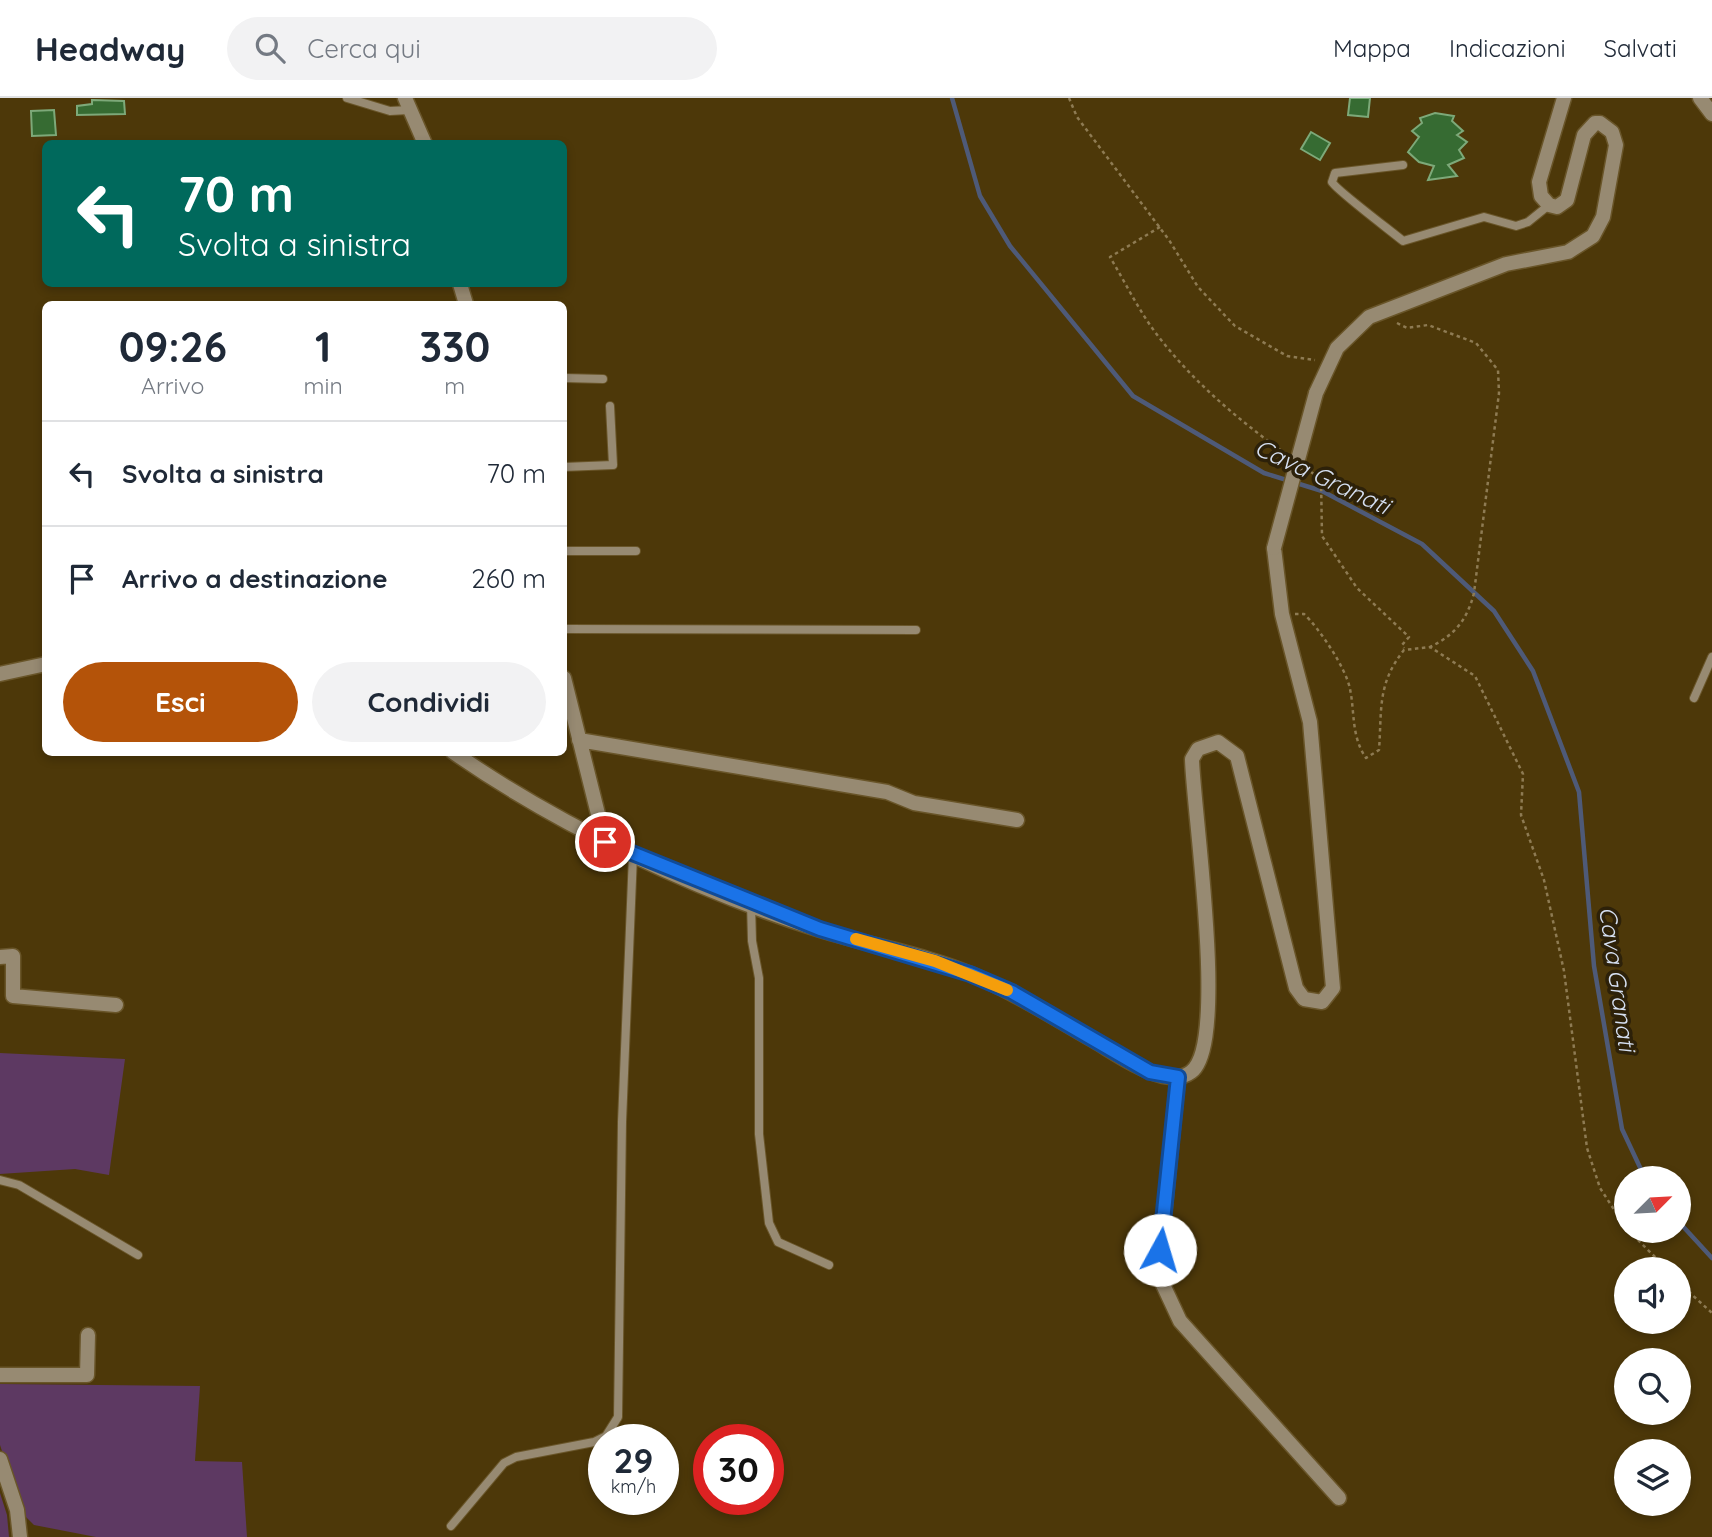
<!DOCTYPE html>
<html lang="it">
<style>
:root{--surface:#fff;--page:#f2f2f3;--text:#1f2937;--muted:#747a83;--line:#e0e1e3;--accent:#b45309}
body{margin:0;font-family:Quicksand,sans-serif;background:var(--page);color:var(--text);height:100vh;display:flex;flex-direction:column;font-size:26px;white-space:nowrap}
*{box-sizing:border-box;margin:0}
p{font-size:23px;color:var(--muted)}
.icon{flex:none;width:38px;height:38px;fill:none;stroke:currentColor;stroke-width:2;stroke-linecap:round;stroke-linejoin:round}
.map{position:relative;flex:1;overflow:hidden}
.sheet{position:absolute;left:42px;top:203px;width:525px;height:455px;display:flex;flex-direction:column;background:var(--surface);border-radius:10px;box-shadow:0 4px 10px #0003}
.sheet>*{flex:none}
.hud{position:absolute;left:42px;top:42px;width:525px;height:147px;border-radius:10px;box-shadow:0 4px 10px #0003;background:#00695c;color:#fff;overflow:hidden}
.needle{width:46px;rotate:66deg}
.tools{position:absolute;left:1614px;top:1068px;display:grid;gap:14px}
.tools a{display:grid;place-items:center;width:77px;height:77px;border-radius:50%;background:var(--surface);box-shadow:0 4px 10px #0003;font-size:35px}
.speed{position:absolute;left:588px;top:1326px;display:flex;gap:14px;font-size:35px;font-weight:700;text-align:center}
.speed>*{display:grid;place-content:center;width:91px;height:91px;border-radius:50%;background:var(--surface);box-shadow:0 4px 10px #0003;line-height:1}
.speed small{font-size:18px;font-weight:400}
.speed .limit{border:10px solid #d22;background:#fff;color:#111}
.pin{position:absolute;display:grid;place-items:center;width:60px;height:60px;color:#fff;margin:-30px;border:4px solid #fff;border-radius:50%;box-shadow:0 2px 7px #0007}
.me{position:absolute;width:77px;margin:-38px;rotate:6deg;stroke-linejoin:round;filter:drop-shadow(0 0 5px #0008)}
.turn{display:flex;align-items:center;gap:24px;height:147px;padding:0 21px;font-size:32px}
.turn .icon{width:91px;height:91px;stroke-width:2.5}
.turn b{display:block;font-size:49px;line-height:60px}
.eta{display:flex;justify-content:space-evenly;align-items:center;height:119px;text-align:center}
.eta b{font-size:42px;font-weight:800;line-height:49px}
.action{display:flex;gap:14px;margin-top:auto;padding:14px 21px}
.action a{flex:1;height:80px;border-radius:42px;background:var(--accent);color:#fff;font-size:28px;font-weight:800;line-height:80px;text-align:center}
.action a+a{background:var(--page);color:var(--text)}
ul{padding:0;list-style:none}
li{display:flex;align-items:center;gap:21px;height:105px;padding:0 21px;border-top:2px solid var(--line)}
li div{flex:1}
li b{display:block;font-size:26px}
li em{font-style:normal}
header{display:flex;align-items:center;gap:42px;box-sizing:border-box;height:98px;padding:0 35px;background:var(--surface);border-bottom:2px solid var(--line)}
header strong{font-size:33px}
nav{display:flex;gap:38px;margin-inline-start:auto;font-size:24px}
.search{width:490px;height:63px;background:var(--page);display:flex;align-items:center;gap:18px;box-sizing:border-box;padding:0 24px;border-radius:38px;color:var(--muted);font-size:26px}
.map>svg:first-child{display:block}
</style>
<header>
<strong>Headway</strong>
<div class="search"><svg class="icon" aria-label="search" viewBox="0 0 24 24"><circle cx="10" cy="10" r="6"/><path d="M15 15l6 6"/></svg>Cerca qui</div>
<nav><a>Mappa</a><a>Indicazioni</a><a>Salvati</a></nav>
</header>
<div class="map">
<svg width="1712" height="1439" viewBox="0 0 1712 1439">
<rect width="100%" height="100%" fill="#4d3809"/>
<path fill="#5d3962" d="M 0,955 L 125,961 L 109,1077 L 75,1071 L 0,1076 Z
M 0,1286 L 200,1288 L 195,1363 L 242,1364 L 247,1439 L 96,1439 L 34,1427 L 23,1416 L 0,1347 Z
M 0,1395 L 7,1417 L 9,1439 L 0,1439 Z"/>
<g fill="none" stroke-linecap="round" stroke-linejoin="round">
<path stroke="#4e5a78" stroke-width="4.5" d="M 952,0 L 980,98 L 1010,148 L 1133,298 L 1264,375 L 1322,393 L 1422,446 L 1494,513 L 1533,573 L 1579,694 L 1594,868 L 1622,1031 L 1645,1080
M 1678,1123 L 1712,1160"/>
</g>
<path fill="#366b32" stroke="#7da979" stroke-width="2" d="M 1350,0 L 1370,0 L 1368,19 L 1348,17 Z
M 92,2 L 124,3 L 125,16 L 77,17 L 77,8 L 92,6 Z
M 54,12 L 56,37 L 32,38 L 31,13 Z
M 1435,15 L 1454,18 L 1452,23 L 1463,33 L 1457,37 L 1467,44 L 1459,52 L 1464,60 L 1448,67 L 1457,78 L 1428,82 L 1434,68 L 1419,64 L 1408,54 L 1419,39 L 1412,33 L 1422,25 L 1420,20 Z
M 1311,34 L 1330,45 L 1320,62 L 1301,51 Z"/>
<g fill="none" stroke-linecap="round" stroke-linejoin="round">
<g stroke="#695529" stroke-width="10">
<path id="service" d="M 347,0 L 390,13 L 409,12
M 1403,67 L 1335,75 L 1332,84 C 1335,91 1391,133 1403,143 L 1484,119 L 1516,128 L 1528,124 L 1549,107
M 564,280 L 603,281
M 564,369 L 613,367 L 610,308
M 564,453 L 636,453
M 564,531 L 916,532
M 1694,600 L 1712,559
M 751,806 L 752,843 L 759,880 L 759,1036 L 769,1125 L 778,1144 L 829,1167
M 0,1082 L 19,1087 L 138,1157
M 451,1428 L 504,1365 L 516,1359 L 594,1344 L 606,1338 L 618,1319 L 622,1024 L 633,757"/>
</g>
<g stroke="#695529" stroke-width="17">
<path id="minor" d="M 405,0 L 425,46
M 460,186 L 466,206
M 564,580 L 605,744
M 579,642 L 887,694 L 914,705 L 1017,722
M 0,859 L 13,858 L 13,898 L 116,907
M 1178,979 L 1158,1176 L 1180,1223 L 1339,1400
M 0,1277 L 87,1277 L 88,1237
M 0,1361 L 17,1412 L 20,1439"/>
</g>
<g stroke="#695529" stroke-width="17">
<path id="tertiary" d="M 1700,0 L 1712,16
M 1316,295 L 1337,250 L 1369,219 L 1506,166 L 1568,154 L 1593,138 L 1603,119 L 1616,47 L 1612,34 L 1600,25 L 1595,25 L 1584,37 L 1567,102 L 1557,109 L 1549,107 L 1541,98 L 1539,84 L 1564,0
M 0,576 L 46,566
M 453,654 C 559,728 697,793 820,832 C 871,848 924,856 973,877 C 1015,895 1053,919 1093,942 C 1115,955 1139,972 1163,978 C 1172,980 1183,980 1191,974 C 1229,946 1193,712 1192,661 L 1198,651 L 1218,644 L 1237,658 L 1296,890 L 1304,901 L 1322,904 L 1333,890 L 1310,624 L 1282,516 L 1274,450"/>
</g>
<path stroke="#8e7b53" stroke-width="2.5" stroke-dasharray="3.5 3.5" stroke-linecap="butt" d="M 1069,0 L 1077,19 L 1169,142 L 1198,189 L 1235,228 L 1287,258 L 1315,262
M 1160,129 L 1110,159 C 1125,184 1138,211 1155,234 C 1191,282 1237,321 1286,356
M 1397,225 L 1407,230 L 1428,227 L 1476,245 L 1498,272 L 1499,295 L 1474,495 C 1467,522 1455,537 1430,549
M 1311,374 L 1321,381 L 1322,438 L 1357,490 L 1409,539 L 1402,547 L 1404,550
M 1295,516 L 1304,516 C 1319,530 1346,570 1350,591 C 1355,615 1351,638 1366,660 L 1379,652 C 1382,611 1377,586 1404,552 L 1430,549 L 1475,578 L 1523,676 L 1521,717 L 1544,782 L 1564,873 L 1587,1050 L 1600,1090 L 1626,1130
M 1628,1132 L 1667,1171
M 1678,1184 L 1712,1215"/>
<use href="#service" stroke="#978a72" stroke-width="8"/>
<use href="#minor" stroke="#978a72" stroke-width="14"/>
<use href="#tertiary" stroke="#978a72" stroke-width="14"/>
<g stroke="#695529" stroke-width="17" stroke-linecap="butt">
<path id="tertiary-bridge" d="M 1274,450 L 1316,295"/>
</g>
<use href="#tertiary-bridge" stroke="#978a72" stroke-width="14"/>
</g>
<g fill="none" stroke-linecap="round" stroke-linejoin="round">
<g stroke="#114b97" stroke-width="18">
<path id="route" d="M 605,744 L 820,831 L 970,876 L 1012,894 L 1150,974 L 1178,979 L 1160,1152"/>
</g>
<use href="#route" stroke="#1a73e8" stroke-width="12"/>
<path stroke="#f59e0b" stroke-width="12" d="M 856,841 L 935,863 L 1007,892"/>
</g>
<g text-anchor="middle" stroke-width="7" stroke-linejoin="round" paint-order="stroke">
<g font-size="24" font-style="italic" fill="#d5dff1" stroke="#2d2109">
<text transform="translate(1322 379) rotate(25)" y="8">Cava Granati</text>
<text transform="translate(1617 881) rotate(82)" y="8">Cava Granati</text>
</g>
</g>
</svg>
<div class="tools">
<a><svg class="needle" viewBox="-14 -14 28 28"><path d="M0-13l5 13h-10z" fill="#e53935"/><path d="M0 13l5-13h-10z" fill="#747a83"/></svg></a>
<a><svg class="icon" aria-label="sound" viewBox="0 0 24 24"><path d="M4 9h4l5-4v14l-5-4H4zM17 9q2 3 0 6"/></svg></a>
<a><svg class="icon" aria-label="search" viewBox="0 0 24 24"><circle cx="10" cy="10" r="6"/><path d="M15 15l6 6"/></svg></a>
<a><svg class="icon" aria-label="layers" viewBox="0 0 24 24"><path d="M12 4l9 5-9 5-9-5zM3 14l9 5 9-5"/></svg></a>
</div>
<div class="speed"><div>29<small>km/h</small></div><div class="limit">30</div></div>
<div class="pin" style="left:605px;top:744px;background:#d93025"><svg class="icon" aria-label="arrive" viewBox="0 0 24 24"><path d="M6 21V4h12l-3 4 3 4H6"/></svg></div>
<svg class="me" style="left:1160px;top:1152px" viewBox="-20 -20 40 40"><circle r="19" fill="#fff"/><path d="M0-13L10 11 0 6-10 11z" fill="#1a73e8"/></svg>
<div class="hud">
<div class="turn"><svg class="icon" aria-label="left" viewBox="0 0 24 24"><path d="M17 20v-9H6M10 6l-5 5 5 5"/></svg><div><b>70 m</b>Svolta a sinistra</div></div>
</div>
<section class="sheet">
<div class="eta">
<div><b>09:26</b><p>Arrivo</p></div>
<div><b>1</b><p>min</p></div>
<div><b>330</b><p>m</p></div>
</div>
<ul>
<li><svg class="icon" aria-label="left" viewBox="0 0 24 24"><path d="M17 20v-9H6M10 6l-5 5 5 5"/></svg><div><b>Svolta a sinistra</b></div><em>70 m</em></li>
<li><svg class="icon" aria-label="arrive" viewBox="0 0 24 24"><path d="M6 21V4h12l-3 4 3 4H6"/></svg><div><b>Arrivo a destinazione</b></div><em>260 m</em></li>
</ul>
<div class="action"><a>Esci</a><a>Condividi</a></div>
</section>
</div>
